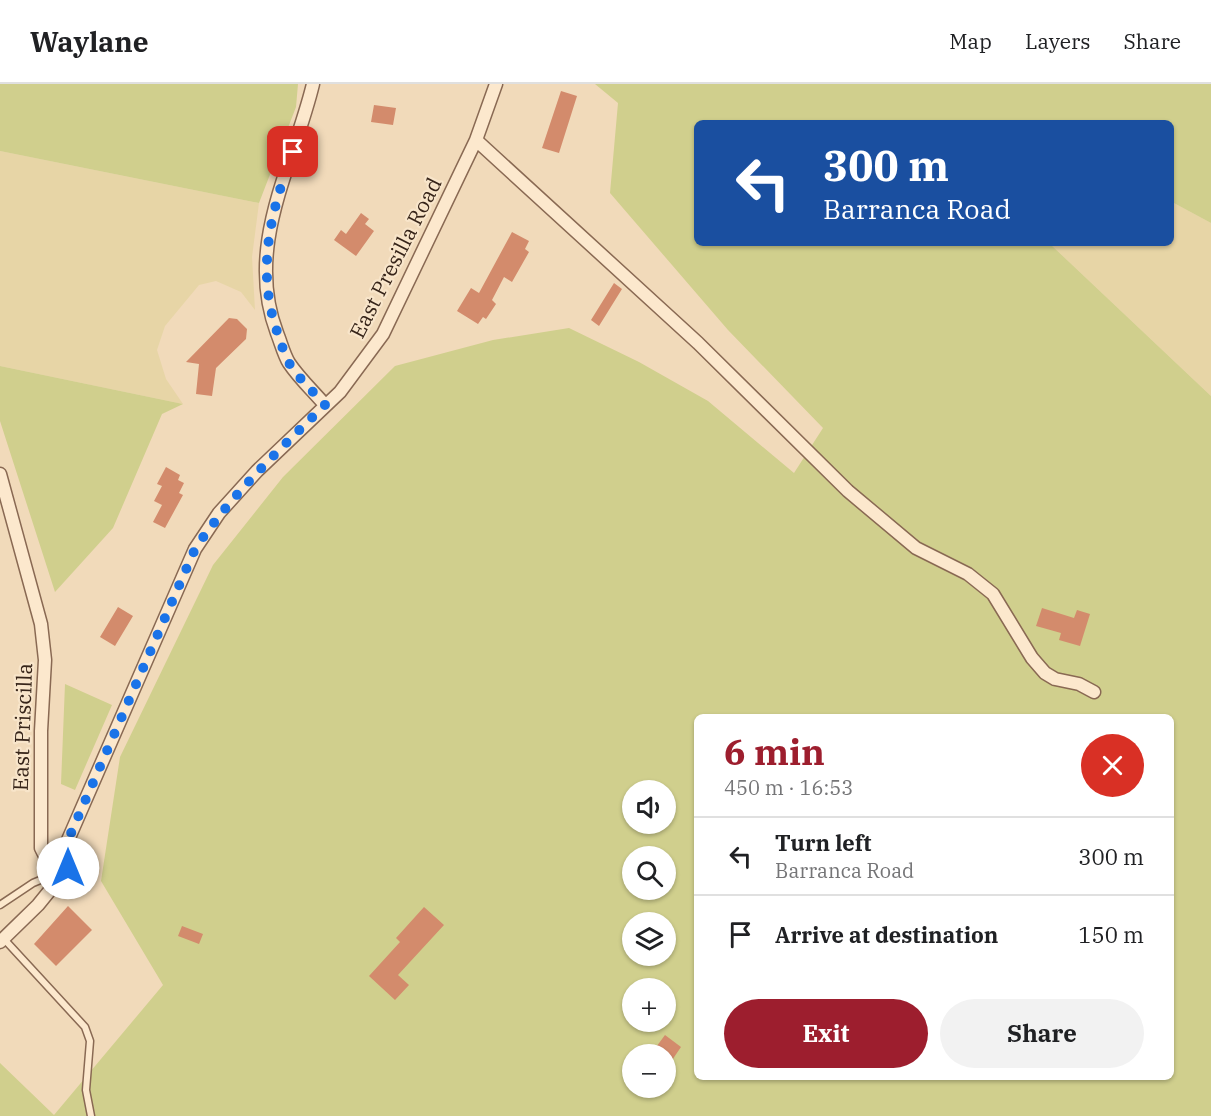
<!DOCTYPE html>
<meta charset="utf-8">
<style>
:root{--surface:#fff;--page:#f2f2f2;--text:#202124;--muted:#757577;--line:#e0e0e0;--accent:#9d1e2e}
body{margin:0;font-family:"IBM Plex Serif",serif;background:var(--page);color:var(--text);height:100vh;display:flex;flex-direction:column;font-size:22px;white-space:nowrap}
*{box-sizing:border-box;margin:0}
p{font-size:20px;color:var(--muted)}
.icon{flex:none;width:33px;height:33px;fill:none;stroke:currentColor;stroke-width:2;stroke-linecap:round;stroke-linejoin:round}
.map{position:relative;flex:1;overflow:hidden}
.side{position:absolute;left:694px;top:630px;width:480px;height:366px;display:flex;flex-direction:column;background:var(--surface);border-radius:9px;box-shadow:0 2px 4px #0004}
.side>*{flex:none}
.hud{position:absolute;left:694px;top:36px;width:480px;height:126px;border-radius:9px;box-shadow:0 2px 4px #0004;background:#1a4fa0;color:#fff;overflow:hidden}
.fabs{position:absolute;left:622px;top:696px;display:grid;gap:12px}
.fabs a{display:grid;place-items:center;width:54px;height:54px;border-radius:50%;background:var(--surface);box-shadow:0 2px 4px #0004;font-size:30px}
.pin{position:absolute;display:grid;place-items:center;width:51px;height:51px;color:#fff;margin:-26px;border-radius:12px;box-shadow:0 3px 9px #0006}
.me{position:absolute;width:66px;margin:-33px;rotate:0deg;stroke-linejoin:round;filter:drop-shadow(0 0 4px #0008)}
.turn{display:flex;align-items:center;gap:21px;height:126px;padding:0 30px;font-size:27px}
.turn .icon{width:78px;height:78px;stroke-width:2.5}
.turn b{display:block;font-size:42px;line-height:51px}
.round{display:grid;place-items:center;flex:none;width:63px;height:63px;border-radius:32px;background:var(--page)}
.headline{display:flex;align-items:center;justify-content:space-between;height:102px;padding:0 30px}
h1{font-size:36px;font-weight:700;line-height:45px;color:var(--accent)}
.button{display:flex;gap:12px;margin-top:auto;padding:12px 30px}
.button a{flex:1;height:69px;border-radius:36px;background:var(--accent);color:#fff;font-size:24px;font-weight:700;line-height:69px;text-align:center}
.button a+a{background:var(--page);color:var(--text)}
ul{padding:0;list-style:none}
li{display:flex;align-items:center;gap:18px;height:78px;padding:0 30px;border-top:2px solid var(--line)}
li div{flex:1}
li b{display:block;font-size:22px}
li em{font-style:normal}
header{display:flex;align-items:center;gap:36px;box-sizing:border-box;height:84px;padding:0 30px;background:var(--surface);border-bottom:2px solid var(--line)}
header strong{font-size:28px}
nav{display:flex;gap:33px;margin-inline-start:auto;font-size:21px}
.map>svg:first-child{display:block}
</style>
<header>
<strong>Waylane</strong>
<nav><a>Map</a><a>Layers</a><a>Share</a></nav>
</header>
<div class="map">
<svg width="1211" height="1032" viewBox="0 0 1211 1032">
<rect width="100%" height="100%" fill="#f1daba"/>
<path fill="#e7d5a6" d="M 0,67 L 259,119 L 252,173 L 255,226 L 241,208 L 216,197 L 199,201 L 165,242 L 157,266 L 166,295 L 183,320 L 0,282 Z
M 1172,118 L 1211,139 L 1211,312 L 1049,159 L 1172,159 Z"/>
<path fill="#d0cf8d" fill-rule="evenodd" d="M 0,0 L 298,0 L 296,23 L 259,119 L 0,67 Z
M 595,0 L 1211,0 L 1211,139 L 1172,118 L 1172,39 L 698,39 L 698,159 L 1049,159 L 1211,312 L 1211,1032 L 0,1032 L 0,979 L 54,1031 L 163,901 L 101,797 L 120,673 L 213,481 L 283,393 L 395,282 L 493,256 L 569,244 L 639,278 L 708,317 L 794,389 L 823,344 L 728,246 L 610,109 L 618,19 ZM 698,633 L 1172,633 L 1172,993 L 698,993 ZM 633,706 L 666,706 L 666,740 L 633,740 ZM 633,772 L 666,772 L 666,806 L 633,806 ZM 633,838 L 666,838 L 666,872 L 633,872 ZM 633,904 L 666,904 L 666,938 L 633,938 ZM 633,970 L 666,970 L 666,1004 L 633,1004 Z
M 0,282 L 183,320 L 162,330 L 113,444 L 55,508 L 0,337 Z
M 65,600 L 112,621 L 75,706 L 61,700 Z"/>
<path fill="#d38b6c" d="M 561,7 L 577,12 L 559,69 L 542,64 Z
M 374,21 L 396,24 L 393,41 L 371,38 Z
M 361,129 L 369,135 L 365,140 L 374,147 L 356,172 L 334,156 L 341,146 L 346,150 Z
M 512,148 L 529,157 L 525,165 L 529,168 L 512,198 L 504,193 L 492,216 L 496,220 L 486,235 L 483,233 L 478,240 L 457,227 L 471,204 L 479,209 Z
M 614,199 L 622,205 L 599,242 L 591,236 Z
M 229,234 L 237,235 L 247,245 L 246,255 L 216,284 L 212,312 L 196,310 L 199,280 L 186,278 Z
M 166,383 L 180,391 L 178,396 L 184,399 L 179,409 L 183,411 L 165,444 L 153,438 L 162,421 L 154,417 L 162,402 L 157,400 Z
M 118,523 L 133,532 L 115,562 L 100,553 Z
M 1042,524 L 1074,534 L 1077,526 L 1090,530 L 1080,562 L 1059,556 L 1061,549 L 1036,542 Z
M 68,822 L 92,846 L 56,882 L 34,860 Z
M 424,823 L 444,841 L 398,891 L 409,901 L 395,916 L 369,892 L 400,858 L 396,854 Z
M 182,842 L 203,850 L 199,860 L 178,852 Z
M 665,951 L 681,963 L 666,985 L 666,970 L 651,970 Z"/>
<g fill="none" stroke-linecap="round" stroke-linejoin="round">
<g stroke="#896953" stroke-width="9">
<path id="lane" d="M 0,821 L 33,799 L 62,787
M 4,855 L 85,943 L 90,957 L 86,1006 L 91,1032"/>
</g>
<g stroke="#896953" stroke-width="15">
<path id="street" d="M 313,0 C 293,83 244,162 277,249 C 281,259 284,271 289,279 C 299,294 313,307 325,321
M 476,56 L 698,259 L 848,407 L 916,464 L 968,490 L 993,510 L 1032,574 L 1045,589 L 1055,595 L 1079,600 L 1094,608
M 0,390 L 41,540 L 45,576 L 41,647 L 41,764 L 49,780 L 68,784
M 68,784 L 68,756 L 195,465 L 219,429 L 257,387 L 340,308 L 383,250 L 476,56 L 496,0
M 0,858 L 38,821 L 68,784"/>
</g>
<use href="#lane" stroke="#fce8cd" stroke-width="6"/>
<use href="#street" stroke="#fce8cd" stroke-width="12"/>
</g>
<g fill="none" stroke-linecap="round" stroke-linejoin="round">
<path stroke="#1a73e8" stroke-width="10" stroke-dasharray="0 18" d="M 68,784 L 68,756 L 195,465 C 232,410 278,367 325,321 C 313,307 298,294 289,279 C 284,271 282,261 279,253 C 255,189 270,129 293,68"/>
</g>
<g text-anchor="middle" stroke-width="4.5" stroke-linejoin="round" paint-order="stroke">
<g font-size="21" fill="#362419" stroke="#f8e5ca">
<text transform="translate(396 174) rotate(-63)" y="7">East Presilla Road</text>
<text transform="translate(23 643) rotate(-88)" y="7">East Priscilla</text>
</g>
</g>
</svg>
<div class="fabs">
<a><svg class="icon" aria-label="sound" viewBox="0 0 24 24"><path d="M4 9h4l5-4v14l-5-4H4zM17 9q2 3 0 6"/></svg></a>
<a><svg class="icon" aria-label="search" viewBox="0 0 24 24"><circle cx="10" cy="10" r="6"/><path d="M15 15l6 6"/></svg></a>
<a><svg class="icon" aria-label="layers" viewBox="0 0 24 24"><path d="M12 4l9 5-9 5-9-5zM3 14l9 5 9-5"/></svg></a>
<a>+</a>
<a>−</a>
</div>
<div class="pin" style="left:293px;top:68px;background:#d93025"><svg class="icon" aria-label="arrive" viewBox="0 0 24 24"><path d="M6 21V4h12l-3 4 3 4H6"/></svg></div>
<svg class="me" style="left:68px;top:784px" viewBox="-20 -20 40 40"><circle r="19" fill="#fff"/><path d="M0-13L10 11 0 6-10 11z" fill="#1a73e8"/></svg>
<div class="hud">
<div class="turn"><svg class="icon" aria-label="left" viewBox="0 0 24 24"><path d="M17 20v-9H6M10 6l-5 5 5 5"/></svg><div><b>300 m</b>Barranca Road</div></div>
</div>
<section class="side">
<div class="headline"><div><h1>6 min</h1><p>450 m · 16:53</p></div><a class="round" style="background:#d93025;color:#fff"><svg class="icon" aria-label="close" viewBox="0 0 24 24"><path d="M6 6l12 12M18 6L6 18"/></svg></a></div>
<ul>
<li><svg class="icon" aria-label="left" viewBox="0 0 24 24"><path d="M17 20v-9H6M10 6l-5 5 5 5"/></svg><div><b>Turn left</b><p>Barranca Road</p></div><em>300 m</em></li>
<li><svg class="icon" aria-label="arrive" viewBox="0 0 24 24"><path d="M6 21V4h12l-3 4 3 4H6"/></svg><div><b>Arrive at destination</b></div><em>150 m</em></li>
</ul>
<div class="button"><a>Exit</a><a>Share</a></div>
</section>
</div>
